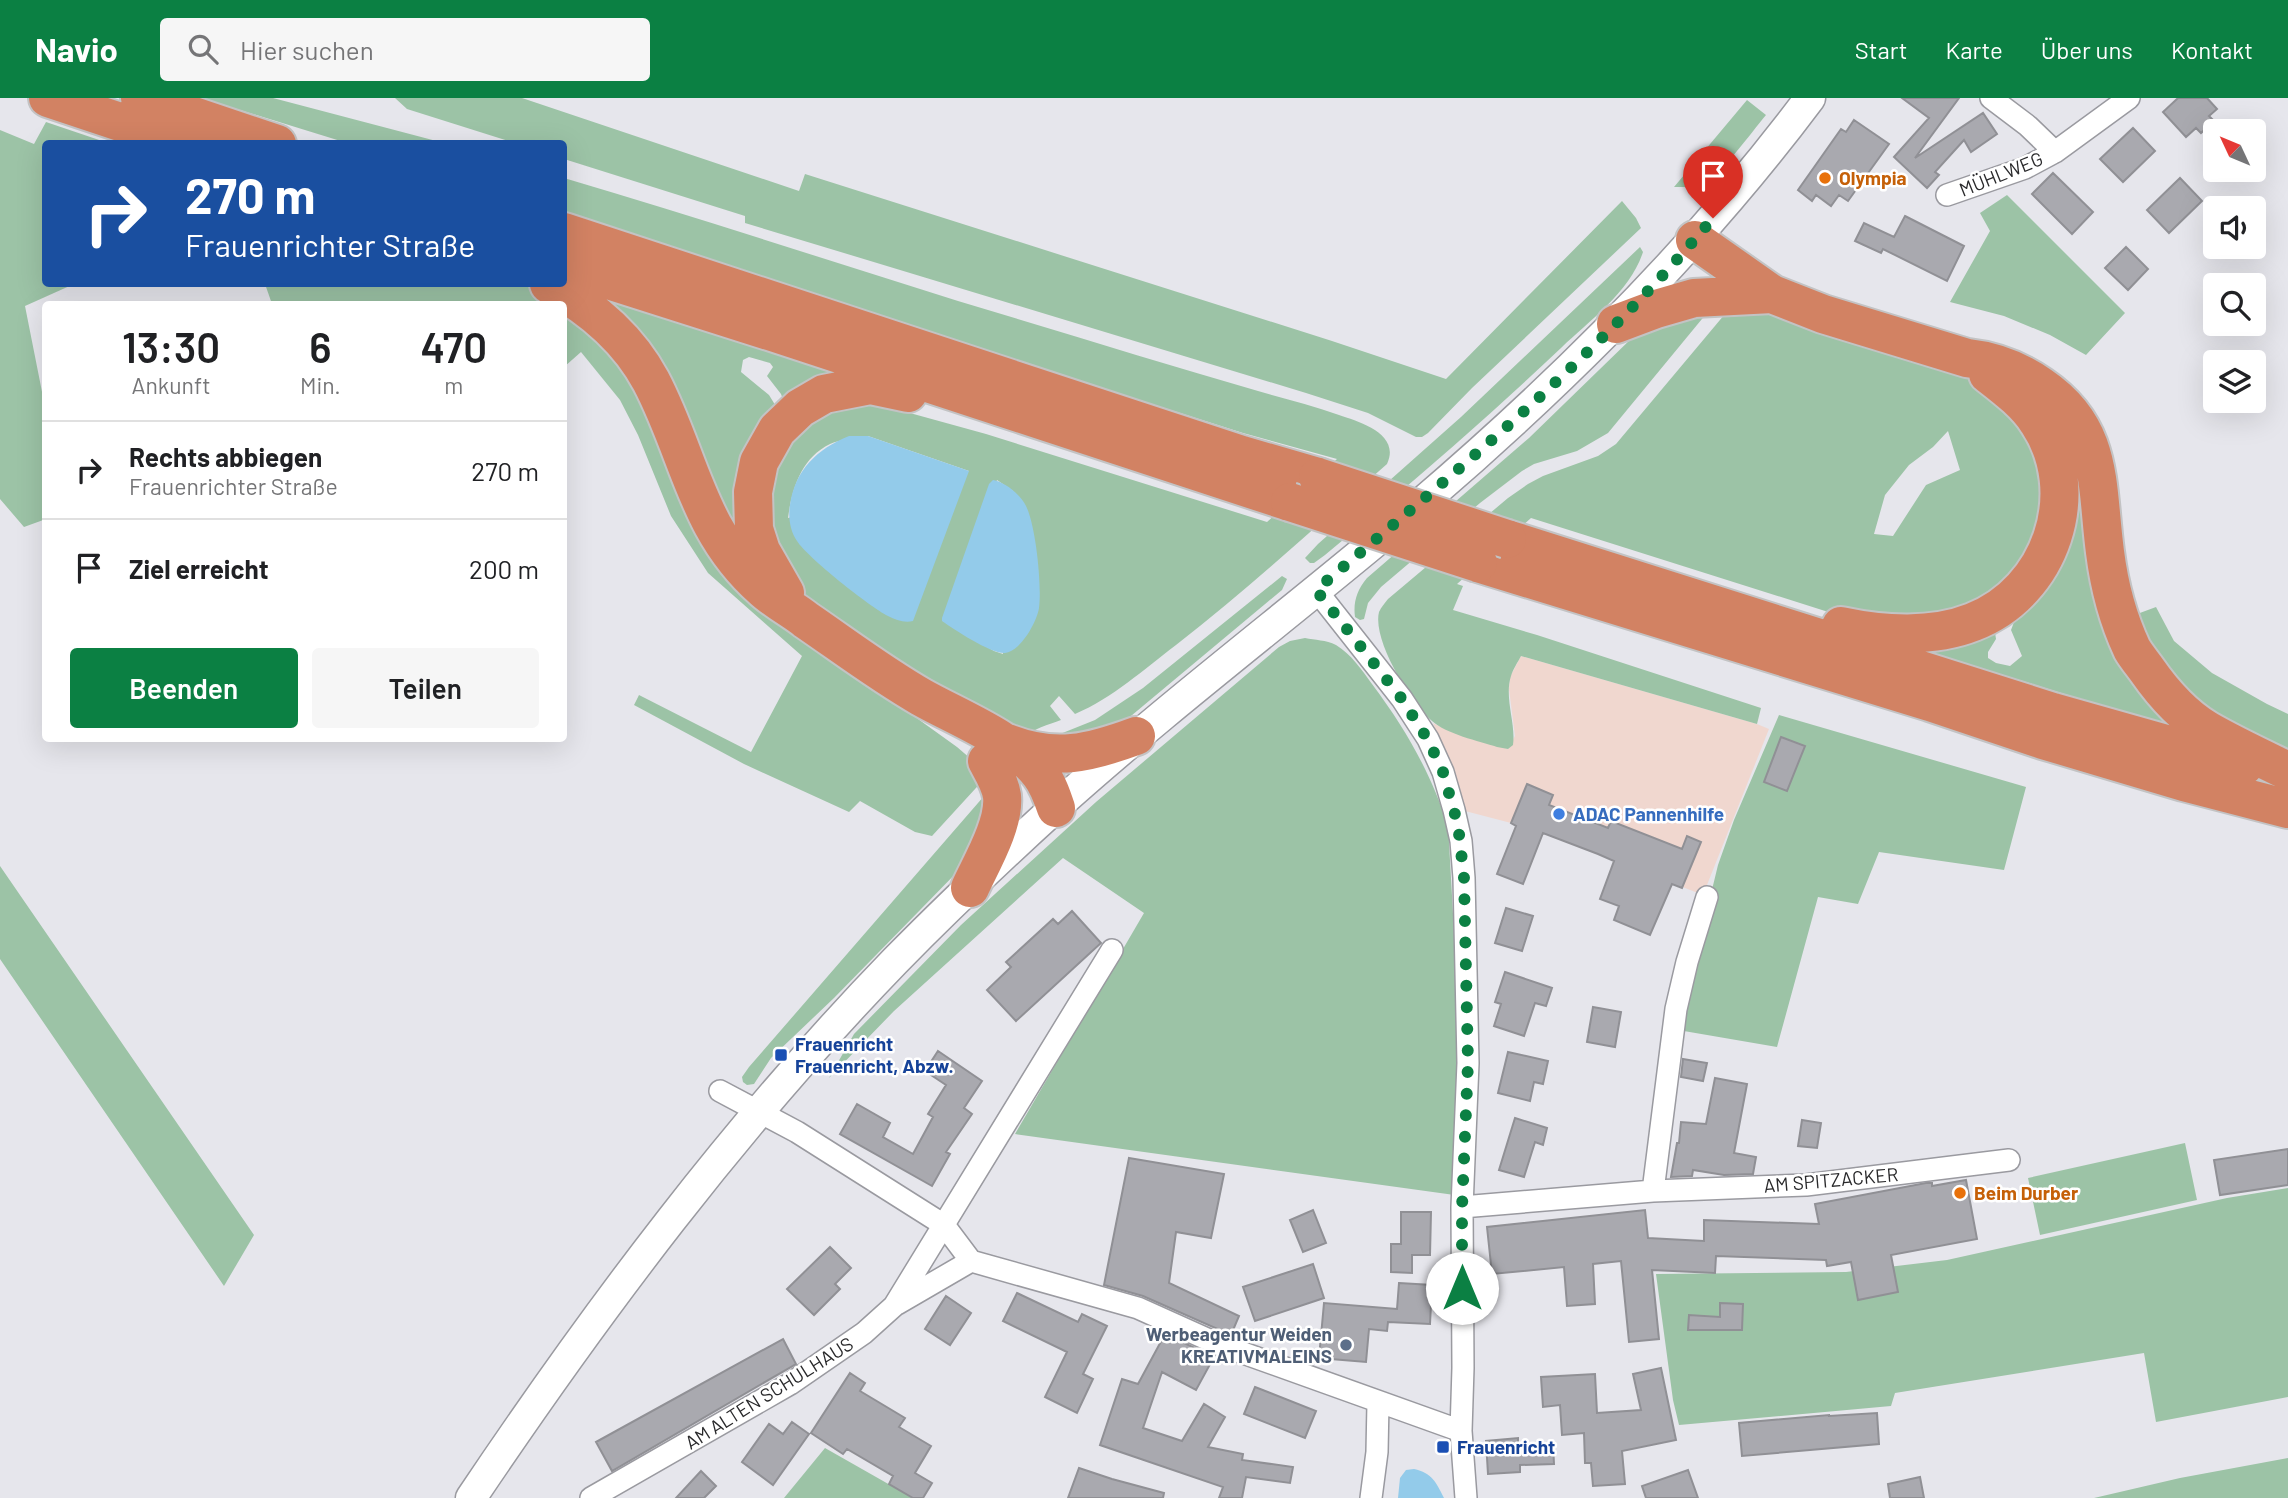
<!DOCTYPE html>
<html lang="de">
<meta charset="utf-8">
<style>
:root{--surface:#fff;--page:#f6f6f6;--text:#202124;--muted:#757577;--line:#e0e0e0;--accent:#0b8043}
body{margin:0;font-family:Barlow,sans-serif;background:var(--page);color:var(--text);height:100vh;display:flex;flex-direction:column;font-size:26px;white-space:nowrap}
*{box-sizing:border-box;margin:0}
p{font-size:23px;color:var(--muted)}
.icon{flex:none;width:38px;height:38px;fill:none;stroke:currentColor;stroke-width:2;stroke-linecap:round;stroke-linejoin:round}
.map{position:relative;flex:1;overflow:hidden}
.details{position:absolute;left:42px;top:203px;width:525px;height:441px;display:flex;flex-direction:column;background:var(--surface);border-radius:7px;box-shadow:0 7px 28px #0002}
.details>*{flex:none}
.hud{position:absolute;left:42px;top:42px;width:525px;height:147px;border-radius:7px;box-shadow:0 7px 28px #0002;background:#1a4fa0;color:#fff;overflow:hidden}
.needle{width:46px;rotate:314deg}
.tools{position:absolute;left:2203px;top:21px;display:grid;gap:14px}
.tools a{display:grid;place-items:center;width:63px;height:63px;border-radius:7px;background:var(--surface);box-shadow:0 7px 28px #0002;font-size:35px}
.pin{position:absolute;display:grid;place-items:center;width:60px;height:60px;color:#fff;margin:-72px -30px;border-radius:50% 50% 50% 0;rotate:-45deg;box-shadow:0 0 7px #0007}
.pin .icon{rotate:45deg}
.me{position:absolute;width:77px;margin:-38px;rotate:0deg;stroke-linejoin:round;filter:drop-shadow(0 0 5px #0008)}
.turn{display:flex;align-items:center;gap:24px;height:147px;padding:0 28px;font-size:32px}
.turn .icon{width:91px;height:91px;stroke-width:2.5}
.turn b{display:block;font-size:49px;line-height:60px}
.eta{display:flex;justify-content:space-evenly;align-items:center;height:119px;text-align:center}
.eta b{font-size:42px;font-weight:600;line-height:49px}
.cta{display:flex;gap:14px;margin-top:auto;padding:14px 28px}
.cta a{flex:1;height:80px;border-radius:7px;background:var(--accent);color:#fff;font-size:28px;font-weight:600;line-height:80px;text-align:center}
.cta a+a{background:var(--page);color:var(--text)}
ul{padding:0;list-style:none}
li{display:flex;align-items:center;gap:21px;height:98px;padding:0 28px;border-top:2px solid var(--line)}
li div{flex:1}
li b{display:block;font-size:26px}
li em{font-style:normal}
header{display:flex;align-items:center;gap:42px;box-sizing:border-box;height:98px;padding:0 35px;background:var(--accent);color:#fff}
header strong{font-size:33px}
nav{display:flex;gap:38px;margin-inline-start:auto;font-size:24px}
.search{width:490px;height:63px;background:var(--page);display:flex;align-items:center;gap:18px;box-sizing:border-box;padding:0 24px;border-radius:7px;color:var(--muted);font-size:26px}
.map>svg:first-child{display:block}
</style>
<header>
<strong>Navio</strong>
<div class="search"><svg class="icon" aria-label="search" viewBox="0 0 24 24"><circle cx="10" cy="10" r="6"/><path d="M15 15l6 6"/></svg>Hier suchen</div>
<nav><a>Start</a><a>Karte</a><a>Über uns</a><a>Kontakt</a></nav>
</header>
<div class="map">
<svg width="2288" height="1400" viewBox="0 0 2288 1400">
<rect width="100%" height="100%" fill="#e6e6ec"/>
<path fill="#f0d7cf" d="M 1521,558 L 1757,626 L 1769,631 L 1703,797 L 1539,733 L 1537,737 L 1511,725 L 1465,713 L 1433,625 L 1449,633 L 1508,651 L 1515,638 L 1509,591 L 1510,579 Z"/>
<path fill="#9cc3a6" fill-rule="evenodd" d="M 201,0 L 273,0 L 444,45 L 347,45 Z
M 395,0 L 522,0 L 799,93 L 805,76 L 1332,243 L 1446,281 L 1622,103 L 1636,120 L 1641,130 L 1472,290 L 1428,335 L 1422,339 L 1416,339 L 1368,315 L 1306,295 L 745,125 L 745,118 L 564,61 L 564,46 L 515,45 L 407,11 Z
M 1747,2 L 1766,17 C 1750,36 1722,76 1701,86 C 1693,90 1683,89 1674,89 Z
M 46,24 L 108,45 L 46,46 L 46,186 L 74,186 L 25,208 L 45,309 L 46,421 L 24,429 L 0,401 L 0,32 L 34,46 Z
M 564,80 C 696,119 827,162 958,203 C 1058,233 1158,264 1258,293 C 1285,301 1312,307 1339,317 C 1360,324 1401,336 1387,366 C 1317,427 1250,490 1176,547 C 1144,571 1113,600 1075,616 L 1059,598 L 1050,608 L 1061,622 C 1049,627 1032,630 1024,641 L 829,520 L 785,482 L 763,395 L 794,336 L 825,315 L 870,304 L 986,336 L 1267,424 L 1337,361 L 1243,335 L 1114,294 L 564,116 ZM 868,338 L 969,373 L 788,420 C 792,391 801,360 830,346 C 841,341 857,341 868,338 ZM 997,382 L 1013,393 L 1003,556 L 994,553 L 943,523 Z
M 2007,97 L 2125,215 L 2086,257 L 2050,237 L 2004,218 L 1950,204 L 1990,133 L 1980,115 Z
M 1640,149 L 1643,154 C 1630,194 1590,222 1561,250 C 1485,322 1406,390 1325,457 L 1314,465 L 1310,465 L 1305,460 L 1318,446 L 1461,319 Z
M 265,186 L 528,186 L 563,204 L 602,236 L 673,358 L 886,598 L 957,649 L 971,661 L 986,679 L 932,738 L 915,734 L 860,703 L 849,714 L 744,666 L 634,607 L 639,597 L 751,654 L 802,558 L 708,475 L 671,418 L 638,337 L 620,302 L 581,254 L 564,269 L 564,206 L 272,206 Z
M 587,194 L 862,283 L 785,307 L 781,296 L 767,278 L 773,269 L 770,265 L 749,259 L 743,262 L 741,274 L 769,297 L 777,310 L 751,453 Z
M 1711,210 L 1608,335 L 1577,353 L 1534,366 L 1522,373 L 1480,405 L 1381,489 L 1368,505 L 1364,521 L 1360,522 L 1355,519 C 1353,504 1357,492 1367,480 L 1529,340 L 1635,237 Z
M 1730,210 L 1745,211 L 1809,225 L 1956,271 L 1986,288 L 2014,314 L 2047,387 L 2025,471 L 1963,515 L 1844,519 L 1531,420 L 1457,486 L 1463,488 L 1453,512 L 1537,537 L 1761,610 L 1757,626 L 1521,558 C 1518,564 1513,571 1511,578 C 1504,600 1516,625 1513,647 L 1508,651 L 1497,649 C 1479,643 1446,636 1432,623 C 1411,605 1372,542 1379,514 C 1381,509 1385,505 1388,501 L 1508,400 L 1528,386 L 1543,378 L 1598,358 L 1616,346 ZM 1948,333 L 1960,372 L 1926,387 L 1893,438 L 1874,436 L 1885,397 L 1909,367 L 1933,349 Z
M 2032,295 L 2089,404 L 2188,634 L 1902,546 L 1994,528 L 1996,541 L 1988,554 L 1988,560 L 1996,565 L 2010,568 L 2022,558 L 2011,532 L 2019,511 L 2051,474 Z
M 1282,478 L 1287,481 L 1282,492 L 1119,628 L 1050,640 L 1095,622 L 1143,590 Z
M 2156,509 L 2174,543 L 2212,575 L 2267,606 L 2288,616 L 2288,654 L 2202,618 L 2129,519 Z
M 1305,540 C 1315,542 1326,542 1336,547 C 1351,556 1362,572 1372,586 C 1407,633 1429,672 1448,727 L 1469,1099 L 1015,1036 L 1144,815 L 1063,760 L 894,913 L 829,980 L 854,936 L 961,827 L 1096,704 L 1279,549 L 1290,543 Z
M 1779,617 L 2026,689 L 2004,772 L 1879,754 L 1858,806 L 1818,799 L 1777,949 L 1678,932 L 1718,767 L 1734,722 Z
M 991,690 L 964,767 L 834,900 L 771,960 L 754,986 L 747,987 L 743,984 L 742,979 L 749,969 Z
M 0,768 L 254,1137 L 224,1188 L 0,861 Z
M 2185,1045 L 2197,1102 L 2040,1137 L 2028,1080 Z
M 2288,1090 L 2288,1299 L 2156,1324 L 2144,1255 L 1895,1295 L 1891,1308 L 1679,1327 L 1673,1302 L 1656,1176 L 1846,1174 L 1947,1162 L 2227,1100 Z
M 825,1350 L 913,1400 L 784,1400 Z
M 2288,1360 L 2288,1400 L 2094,1400 L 2180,1380 Z"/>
<path fill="#93cbea" d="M 849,338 L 868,338 L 969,373 L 913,523 C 904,525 896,522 888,518 C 870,509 807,459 797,443 C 790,433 788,419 790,407 C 795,372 817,351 849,338 Z
M 993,382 C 1005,384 1021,397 1026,408 C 1036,428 1042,488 1039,510 C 1037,524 1020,554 1005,555 C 991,556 955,532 942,523 L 942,520 L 989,386 Z
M 1414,1371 C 1432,1375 1436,1384 1444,1400 L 1398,1400 L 1400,1380 L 1406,1372 Z"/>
<path fill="#a9a9af" stroke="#909095" stroke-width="2" d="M 1902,0 L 1959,0 L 1915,60 L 1983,15 L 1997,36 L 1971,54 L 1964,42 L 1935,74 L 1939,77 L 1927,90 L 1894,59 L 1929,20 Z
M 2178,0 L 2207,0 L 2217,11 L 2209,18 L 2214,23 L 2201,35 L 2196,30 L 2186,39 L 2163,14 Z
M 1854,22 L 1889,46 L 1848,103 L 1839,97 L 1831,108 L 1816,97 L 1812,103 L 1798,92 L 1841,31 L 1846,34 Z
M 2133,30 L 2155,53 L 2123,84 L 2100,61 Z
M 2053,75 L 2093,114 L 2072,136 L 2032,96 Z
M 2180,80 L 2202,103 L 2169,135 L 2147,112 Z
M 1905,118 L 1964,148 L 1947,183 L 1883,151 L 1881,155 L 1855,143 L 1864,125 L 1894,139 Z
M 2126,149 L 2148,171 L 2128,192 L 2105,170 Z
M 1781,639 L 1805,648 L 1787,693 L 1764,684 Z
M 1527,686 L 1553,697 L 1549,707 L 1608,730 L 1611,723 L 1682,751 L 1687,738 L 1701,744 L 1682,790 L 1672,786 L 1650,837 L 1614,822 L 1619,808 L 1600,801 L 1614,763 L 1598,756 L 1543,735 L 1523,786 L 1497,776 L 1516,728 L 1511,725 Z
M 1506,810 L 1533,818 L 1522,853 L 1495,845 Z
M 1072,813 L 1101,845 L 1016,923 L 987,892 L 1011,869 L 1006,864 L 1053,821 L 1058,826 Z
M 1505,874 L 1552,890 L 1546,908 L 1535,905 L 1524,938 L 1494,928 L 1501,906 L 1495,904 Z
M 1593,909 L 1621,914 L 1615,949 L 1587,944 Z
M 938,953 L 982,983 L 964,1010 L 972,1016 L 946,1054 L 950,1056 L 932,1088 L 840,1036 L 857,1006 L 890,1025 L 883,1039 L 913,1056 L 933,1019 L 928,1016 L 946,987 L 925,973 Z
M 1508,954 L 1548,963 L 1543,986 L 1534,984 L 1530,1003 L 1498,995 Z
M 1683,961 L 1707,965 L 1703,983 L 1681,979 Z
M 1715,980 L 1747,986 L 1734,1055 L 1756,1059 L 1753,1076 L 1724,1077 L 1693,1072 L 1692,1078 L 1671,1079 L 1677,1045 L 1679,1045 L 1681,1024 L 1706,1026 Z
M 1515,1020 L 1547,1030 L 1543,1047 L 1535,1044 L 1524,1079 L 1499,1072 Z
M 1802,1022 L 1821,1025 L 1817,1050 L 1798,1048 Z
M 2288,1051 L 2288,1087 L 2220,1097 L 2214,1062 Z
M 1129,1060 L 1224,1076 L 1211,1140 L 1176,1134 L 1169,1185 L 1239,1218 L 1231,1237 L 1143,1198 L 1104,1187 Z
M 1966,1082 L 1977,1141 L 1891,1157 L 1898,1194 L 1858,1202 L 1851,1164 L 1827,1168 L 1826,1162 L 1716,1158 L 1715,1175 L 1652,1172 L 1659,1241 L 1629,1244 L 1621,1163 L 1593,1166 L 1595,1206 L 1567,1208 L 1564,1169 L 1492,1176 L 1487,1129 L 1645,1112 L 1648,1140 L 1704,1143 L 1704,1122 L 1819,1126 L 1815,1106 L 1926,1085 L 1932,1085 L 1932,1088 Z
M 1313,1112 L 1326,1145 L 1303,1154 L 1290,1122 Z
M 1401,1114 L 1431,1114 L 1430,1157 L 1412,1157 L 1412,1175 L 1391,1174 L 1391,1146 L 1401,1146 Z
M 830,1149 L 851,1170 L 835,1186 L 840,1191 L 814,1217 L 787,1191 Z
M 1313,1166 L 1324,1200 L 1255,1223 L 1243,1189 Z
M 1399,1185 L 1432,1187 L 1430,1226 L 1388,1224 L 1387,1233 L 1369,1231 L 1366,1264 L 1319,1260 L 1324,1205 L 1397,1211 Z
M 1017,1195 L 1078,1224 L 1082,1216 L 1107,1228 L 1083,1276 L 1093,1281 L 1077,1315 L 1045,1299 L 1067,1254 L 1003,1223 Z
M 946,1198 L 971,1215 L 950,1247 L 925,1231 Z
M 1720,1205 L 1743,1206 L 1742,1232 L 1688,1232 L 1689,1217 L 1720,1219 Z
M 1165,1236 L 1214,1259 L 1196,1292 L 1162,1274 L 1143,1330 L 1182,1343 L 1204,1306 L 1225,1319 L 1208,1349 L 1243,1356 L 1242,1362 L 1293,1369 L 1290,1385 L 1246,1379 L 1242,1400 L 1219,1400 L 1223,1389 L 1100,1347 L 1122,1281 L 1138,1286 Z
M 783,1241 L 796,1266 L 612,1373 L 596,1344 Z
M 1661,1270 L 1676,1342 L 1622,1353 L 1625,1386 L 1593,1388 L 1591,1365 L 1585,1365 L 1584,1335 L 1562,1337 L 1560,1307 L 1543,1309 L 1541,1279 L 1595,1276 L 1597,1315 L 1641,1312 L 1633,1276 Z
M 850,1275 L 865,1285 L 860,1293 L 905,1320 L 899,1329 L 931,1348 L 915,1375 L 932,1385 L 923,1400 L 913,1400 L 889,1386 L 893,1378 L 847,1351 L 843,1356 L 811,1335 Z
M 1255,1289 L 1316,1313 L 1305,1340 L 1244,1316 Z
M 1877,1315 L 1879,1346 L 1742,1358 L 1739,1325 L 1829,1317 L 1829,1318 Z
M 792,1324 L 809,1336 L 773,1387 L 742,1364 L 769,1326 L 783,1336 Z
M 1518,1340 L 1518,1348 L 1553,1346 L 1554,1366 L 1520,1367 L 1520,1374 L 1488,1376 L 1486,1343 Z
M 1079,1370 L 1112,1381 L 1164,1395 L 1163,1400 L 1068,1400 Z
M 1688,1372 L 1698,1400 L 1646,1400 L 1642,1388 Z
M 701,1373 L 716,1388 L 704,1400 L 676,1400 Z
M 1920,1379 L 1924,1400 L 1890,1400 L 1888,1386 Z"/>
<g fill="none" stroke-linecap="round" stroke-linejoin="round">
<g stroke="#9a9aa0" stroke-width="24">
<path id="street" d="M 1991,0 L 2028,28 L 2055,54
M 1947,97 L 2025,70 L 2055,54 L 2129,0
M 1316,492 L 1402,601 L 1428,641 L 1443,674 L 1454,712 L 1461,743 L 1464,780 L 1468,965 L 1462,1109 L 1463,1270 L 1461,1333 L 1466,1400
M 720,993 L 797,1034 L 944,1127 L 971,1163
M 1653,1093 L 1676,911 L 1687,864 L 1707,799
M 1462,1109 L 1653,1093 L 1806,1087 L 2009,1062
M 971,1163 L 1138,1210 L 1218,1246 L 1461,1333
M 897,1206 L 971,1163
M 591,1400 L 790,1286 L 864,1235 L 894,1208 L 1112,852
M 1371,1400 L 1377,1354 L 1378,1305"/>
</g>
<g stroke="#9a9aa0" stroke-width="33">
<path id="secondary" d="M 471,1400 C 598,1211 736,1027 895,863 C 947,810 1002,758 1057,708 C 1174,603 1299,509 1418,408 C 1562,285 1697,151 1810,0"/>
</g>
<g stroke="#c3c3c4" stroke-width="42">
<path id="highway" d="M 48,0 L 186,46
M 140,0 L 277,46
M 564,134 L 1242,357 L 1318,379
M 1695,142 L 1772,196 L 1823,216 L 1967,260 C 1995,263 2018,272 2041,288 C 2104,331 2096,386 2105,454 C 2109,486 2118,521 2132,551 C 2136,558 2142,565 2147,572 C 2163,595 2184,618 2207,632 C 2233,647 2261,660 2288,673
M 564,168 L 772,234 L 1290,404
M 549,186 C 591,209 628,240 651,283 C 690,357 696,432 763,491 C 776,503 792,511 806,522 C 844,548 881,576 921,599 C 960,621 1012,640 1040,676 C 1048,686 1052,698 1056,710
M 1616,226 L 1656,211 L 1694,200 L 1772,196
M 1507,441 L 2053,614 L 2244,668
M 1478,465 L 1930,604 L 2043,642 L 2184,684 L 2288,711
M 785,495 L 761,453 L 754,431 L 753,394 L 759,364 L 777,332 L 800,310 L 824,296 L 870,287 L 908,295
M 1841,528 C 1883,537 1933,540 1973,524 C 2051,494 2085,394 2038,324 C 2026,305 2006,290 1988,276
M 1007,645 C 1055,664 1090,655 1136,638
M 970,790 C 981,766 1005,726 1002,698 C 1000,685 993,674 987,663"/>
</g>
<use href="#street" stroke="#fff" stroke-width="21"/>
<use href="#secondary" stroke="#fff" stroke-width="30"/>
<use href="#highway" stroke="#d28263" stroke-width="38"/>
<g stroke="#c3c3c4" stroke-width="42" stroke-linecap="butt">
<path id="highway-bridge" d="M 1318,379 L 1507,441
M 1290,404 L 1478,465"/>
</g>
<use href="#highway-bridge" stroke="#d28263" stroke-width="38"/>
</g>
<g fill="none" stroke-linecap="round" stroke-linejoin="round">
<path stroke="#0b8043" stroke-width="12" stroke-dasharray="0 21.6" d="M 1462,1190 L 1462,1110 L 1468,965 L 1464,780 L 1458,727 L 1443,674 L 1428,642 L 1402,601 L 1316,492 C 1454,375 1596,260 1713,120"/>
</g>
<g fill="#e8710a" stroke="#fff" stroke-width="2.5">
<circle cx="1825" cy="80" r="7"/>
<circle cx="1960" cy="1095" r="7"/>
</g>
<circle fill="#3f7fe0" stroke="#fff" stroke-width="2.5" cx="1559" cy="716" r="7"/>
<g fill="#1a4fb4" stroke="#fff" stroke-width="2.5">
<rect x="774" y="950" width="14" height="14" rx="3.5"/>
<rect x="1436" y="1342" width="14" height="14" rx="3.5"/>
</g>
<circle fill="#5c6f8a" stroke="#fff" stroke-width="2.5" cx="1346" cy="1247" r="7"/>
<g text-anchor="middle" stroke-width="5" stroke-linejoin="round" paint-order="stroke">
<g font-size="19" fill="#29292b" stroke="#fff">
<text transform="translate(2001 76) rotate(-22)" y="7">MÜHLWEG</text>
<text transform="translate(1831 1082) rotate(-5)" y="7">AM SPITZACKER</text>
<text transform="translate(769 1295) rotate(-32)" y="7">AM ALTEN SCHULHAUS</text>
</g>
<g font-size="19" font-weight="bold" fill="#c56008" stroke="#fff" text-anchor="start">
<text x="1839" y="87">Olympia</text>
<text x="1974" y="1102">Beim Durber</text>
</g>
<g font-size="19" font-weight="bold" fill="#366cbe" stroke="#fff" text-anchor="start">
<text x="1573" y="723">ADAC Pannenhilfe</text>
</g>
<g font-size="19" font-weight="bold" fill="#164399" stroke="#fff" text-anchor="start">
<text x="795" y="953">Frauenricht<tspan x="795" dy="22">Frauenricht, Abzw.</tspan></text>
<text x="1457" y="1356">Frauenricht</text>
</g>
<g font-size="19" font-weight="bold" fill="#4e5e75" stroke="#fff" text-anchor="end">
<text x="1332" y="1243">Werbeagentur Weiden<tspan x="1332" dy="22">KREATIVMALEINS</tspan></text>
</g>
</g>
</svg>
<div class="tools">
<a><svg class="needle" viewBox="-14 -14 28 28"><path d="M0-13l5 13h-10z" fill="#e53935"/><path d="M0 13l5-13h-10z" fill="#757577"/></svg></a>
<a><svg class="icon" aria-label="sound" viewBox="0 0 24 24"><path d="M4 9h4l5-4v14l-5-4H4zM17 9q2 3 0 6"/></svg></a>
<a><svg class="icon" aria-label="search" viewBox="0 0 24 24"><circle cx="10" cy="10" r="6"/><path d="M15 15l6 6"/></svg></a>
<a><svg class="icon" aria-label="layers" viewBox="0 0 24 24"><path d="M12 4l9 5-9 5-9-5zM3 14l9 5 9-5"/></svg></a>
</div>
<div class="pin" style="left:1713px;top:120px;background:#d93025"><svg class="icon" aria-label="arrive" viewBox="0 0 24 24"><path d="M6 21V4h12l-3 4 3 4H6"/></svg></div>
<svg class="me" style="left:1462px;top:1190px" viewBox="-20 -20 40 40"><circle r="19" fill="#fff"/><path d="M0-13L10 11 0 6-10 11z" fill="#0b8043"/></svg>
<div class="hud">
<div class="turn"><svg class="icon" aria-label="right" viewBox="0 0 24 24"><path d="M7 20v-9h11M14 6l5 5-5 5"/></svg><div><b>270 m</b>Frauenrichter Straße</div></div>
</div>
<section class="details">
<div class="eta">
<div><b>13:30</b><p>Ankunft</p></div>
<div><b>6</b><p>Min.</p></div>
<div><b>470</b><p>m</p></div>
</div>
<ul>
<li><svg class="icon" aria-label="right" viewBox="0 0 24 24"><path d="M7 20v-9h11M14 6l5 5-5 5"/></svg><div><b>Rechts abbiegen</b><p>Frauenrichter Straße</p></div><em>270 m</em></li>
<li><svg class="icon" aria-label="arrive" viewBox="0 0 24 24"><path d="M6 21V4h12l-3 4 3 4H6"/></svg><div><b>Ziel erreicht</b></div><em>200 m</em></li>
</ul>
<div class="cta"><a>Beenden</a><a>Teilen</a></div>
</section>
</div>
